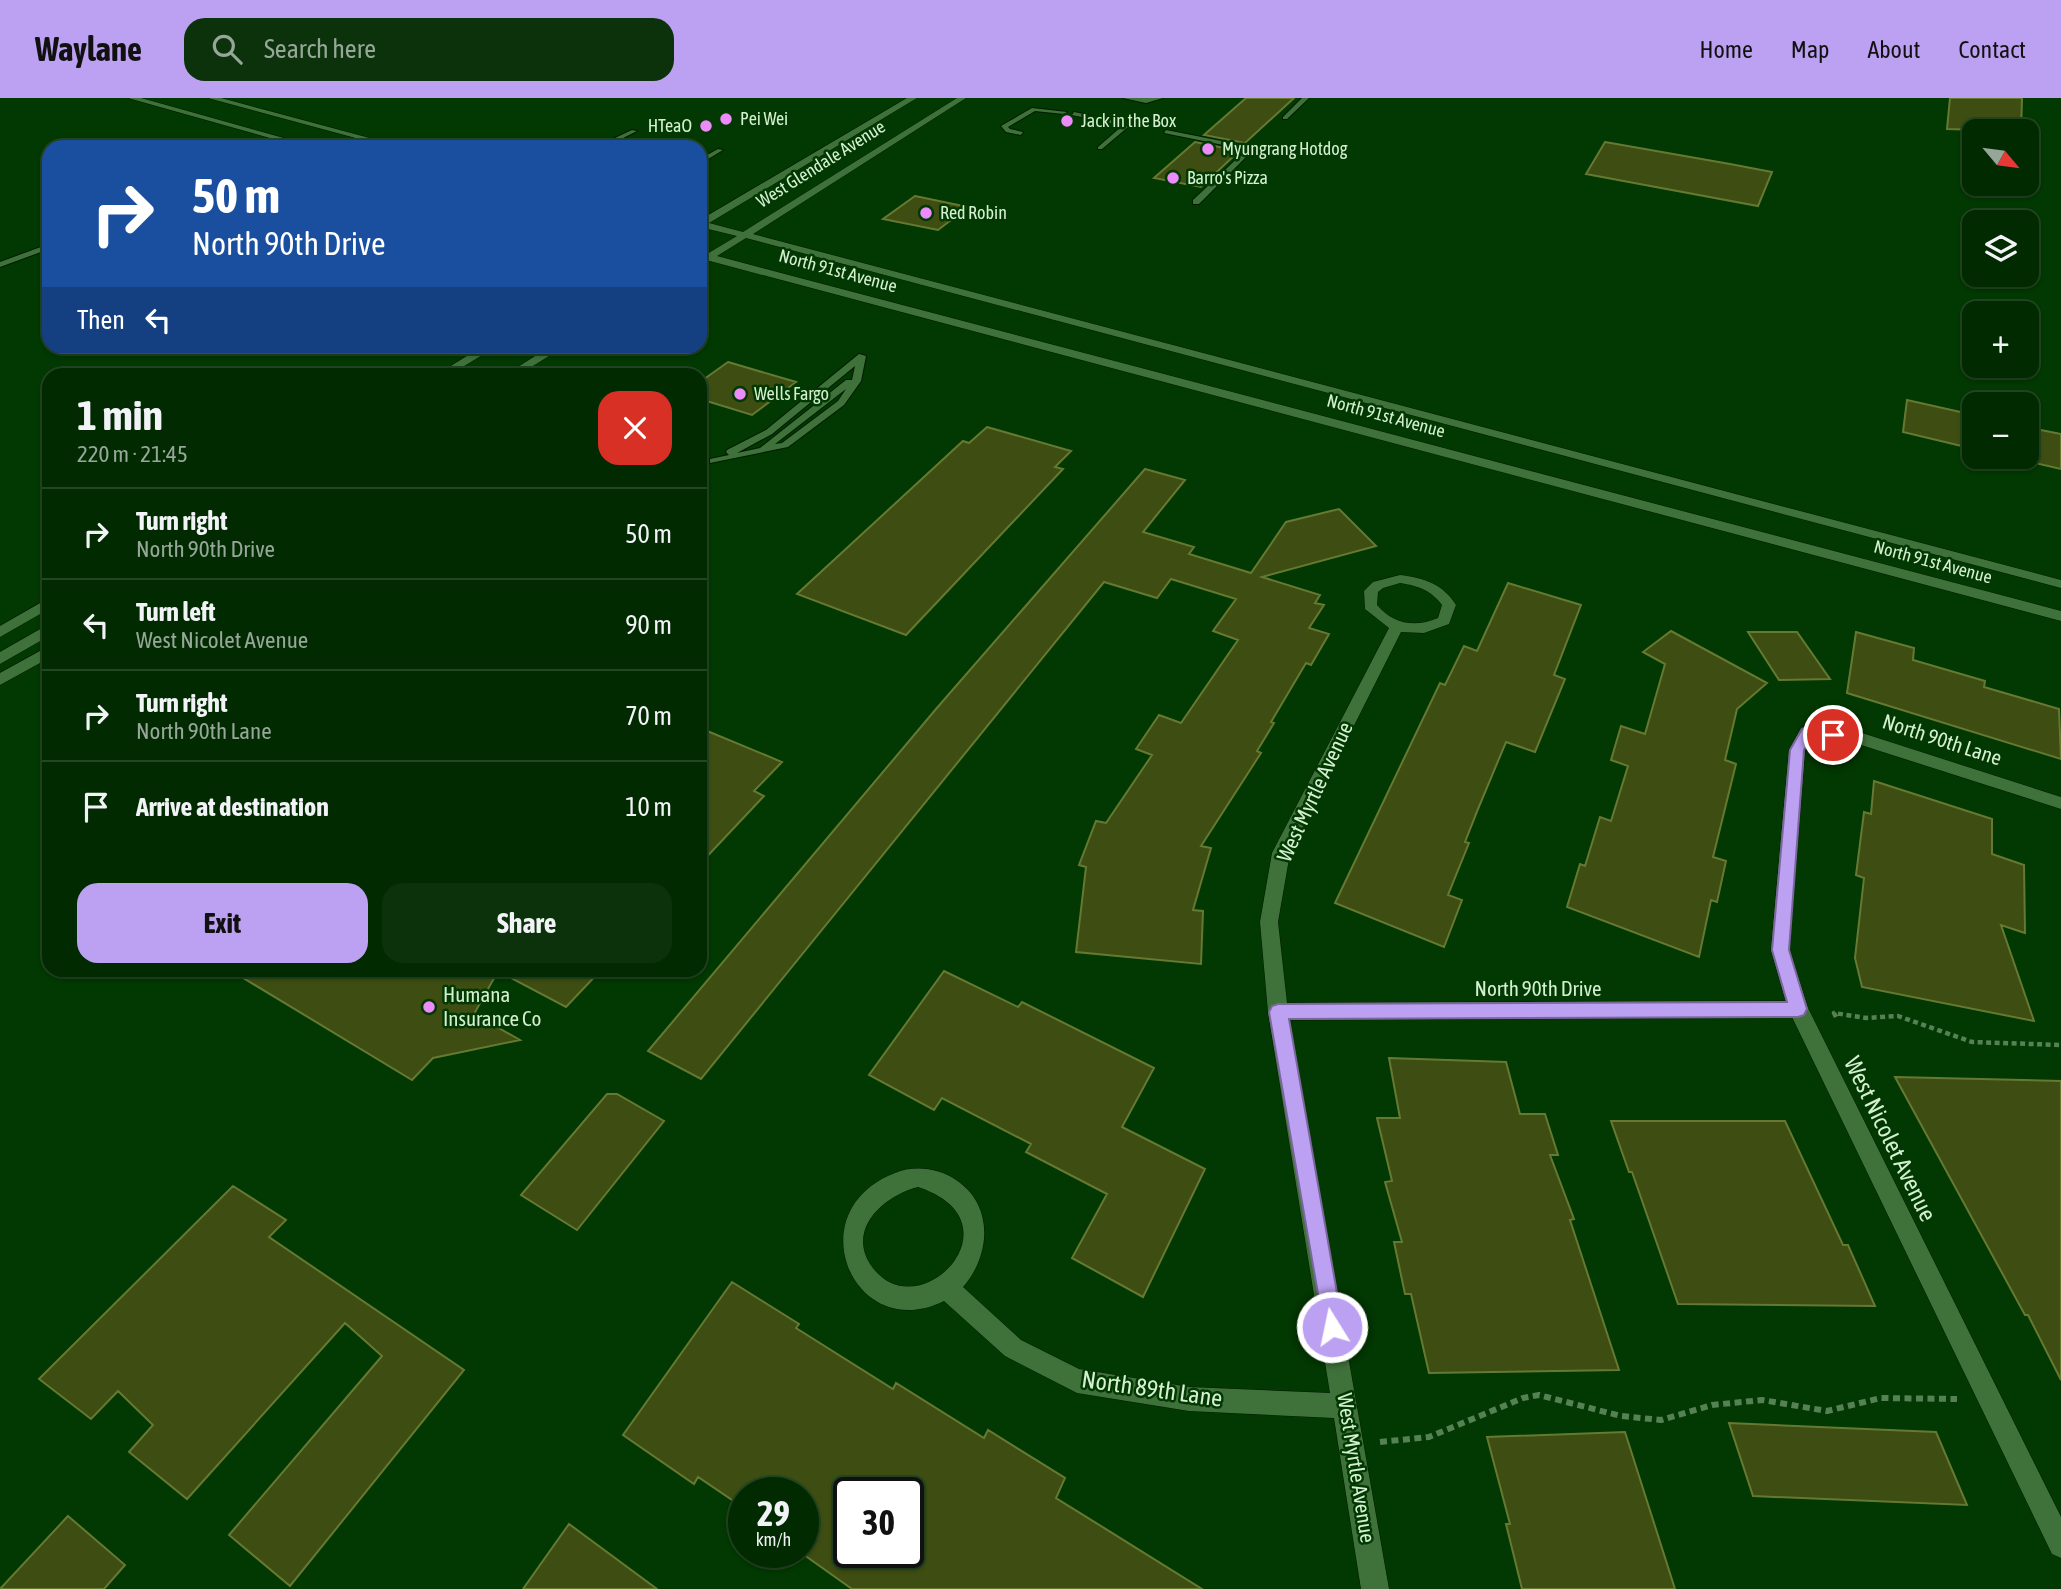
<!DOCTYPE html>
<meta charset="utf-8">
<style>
:root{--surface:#022a01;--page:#0c320b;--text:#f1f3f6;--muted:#96a799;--line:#234623;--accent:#bca0f2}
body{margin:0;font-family:"Asap Condensed",sans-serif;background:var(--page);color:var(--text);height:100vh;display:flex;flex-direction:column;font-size:26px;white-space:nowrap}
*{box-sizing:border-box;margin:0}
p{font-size:23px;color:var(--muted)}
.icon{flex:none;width:38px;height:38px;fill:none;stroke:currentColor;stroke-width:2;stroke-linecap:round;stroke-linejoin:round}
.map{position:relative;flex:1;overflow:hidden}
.details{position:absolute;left:42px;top:270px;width:665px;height:609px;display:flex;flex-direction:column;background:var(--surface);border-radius:21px;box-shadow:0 2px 5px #0004,0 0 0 2px var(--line)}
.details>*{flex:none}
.top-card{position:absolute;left:42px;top:42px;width:665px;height:214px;border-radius:21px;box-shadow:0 2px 5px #0004,0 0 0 2px var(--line);background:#1a4fa0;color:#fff;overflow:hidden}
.needle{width:46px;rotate:119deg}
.tools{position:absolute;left:1962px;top:21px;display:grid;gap:14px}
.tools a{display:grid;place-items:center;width:77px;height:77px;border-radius:14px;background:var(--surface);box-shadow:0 2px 5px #0004,0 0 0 2px var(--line);font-size:35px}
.speed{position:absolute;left:728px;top:1379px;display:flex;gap:14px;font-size:35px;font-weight:700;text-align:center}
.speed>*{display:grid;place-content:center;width:91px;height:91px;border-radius:50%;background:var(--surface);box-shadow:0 2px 5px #0004,0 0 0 2px var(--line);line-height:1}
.speed small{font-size:18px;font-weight:400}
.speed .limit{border:4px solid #111;border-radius:10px;background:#fff;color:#111}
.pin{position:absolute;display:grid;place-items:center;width:60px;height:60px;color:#fff;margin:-30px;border:4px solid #fff;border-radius:50%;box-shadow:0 2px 7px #0007}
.me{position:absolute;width:77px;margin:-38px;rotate:350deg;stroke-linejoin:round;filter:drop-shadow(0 0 5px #0008)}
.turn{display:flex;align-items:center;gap:24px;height:147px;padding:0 35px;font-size:32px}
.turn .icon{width:91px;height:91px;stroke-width:2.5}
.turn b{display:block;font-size:49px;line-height:60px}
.then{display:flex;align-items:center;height:66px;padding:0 35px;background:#0003;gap:14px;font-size:26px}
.round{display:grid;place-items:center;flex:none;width:74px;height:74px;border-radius:21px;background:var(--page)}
.head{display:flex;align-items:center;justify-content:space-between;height:119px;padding:0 35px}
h1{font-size:42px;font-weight:700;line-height:52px}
.action{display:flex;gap:14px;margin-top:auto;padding:14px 35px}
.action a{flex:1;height:80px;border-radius:21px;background:var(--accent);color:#111;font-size:28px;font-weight:700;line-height:80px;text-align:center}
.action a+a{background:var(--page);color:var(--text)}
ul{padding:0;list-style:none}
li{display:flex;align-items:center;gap:21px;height:91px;padding:0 35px;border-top:2px solid var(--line)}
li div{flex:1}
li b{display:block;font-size:26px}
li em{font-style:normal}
header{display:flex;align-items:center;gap:42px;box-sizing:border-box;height:98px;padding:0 35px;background:var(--accent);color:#111}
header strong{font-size:33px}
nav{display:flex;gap:38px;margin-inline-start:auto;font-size:24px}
.search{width:490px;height:63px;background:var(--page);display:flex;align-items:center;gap:18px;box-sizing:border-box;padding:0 24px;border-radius:21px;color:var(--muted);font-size:26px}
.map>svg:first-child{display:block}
</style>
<header>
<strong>Waylane</strong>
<div class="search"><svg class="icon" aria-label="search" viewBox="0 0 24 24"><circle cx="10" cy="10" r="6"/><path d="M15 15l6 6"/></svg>Search here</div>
<nav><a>Home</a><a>Map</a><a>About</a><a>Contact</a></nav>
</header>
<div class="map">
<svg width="2061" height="1491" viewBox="0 0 2061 1491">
<rect width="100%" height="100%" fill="#023801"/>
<path fill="#3e4d11" stroke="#667932" stroke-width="2" fill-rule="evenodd" d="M 1246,0 L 1294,0 L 1245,45 L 1204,37 Z
M 1950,0 L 2022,0 L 2021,33 L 1947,31 Z
M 1195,44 L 1239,53 L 1201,89 L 1154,80 Z
M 1605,44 L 1730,66 L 1772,74 L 1758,108 L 1586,76 Z
M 915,98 L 968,109 L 938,132 L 883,121 Z
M 728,264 L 796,284 L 752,317 L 700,301 L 700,284 Z
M 1907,302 L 1974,317 L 1974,351 L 1903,334 Z
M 987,329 L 1071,353 L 1055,369 L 1063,371 L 906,537 L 797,496 L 963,343 L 969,345 Z
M 2026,329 L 2061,336 L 2061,371 L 2009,359 L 2026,359 Z
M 1145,371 L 1185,382 L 1143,434 L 1194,449 L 1189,456 L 1251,475 L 1286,424 L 1339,411 L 1376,448 L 1262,479 L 1320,497 L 1315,505 L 1324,507 L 1309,530 L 1329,536 L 1311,567 L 1306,565 L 1271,624 L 1274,625 L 1257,653 L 1261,655 L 1201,748 L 1211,750 L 1193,812 L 1203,813 L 1201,866 L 1076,854 L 1086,769 L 1079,767 L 1096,723 L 1106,725 L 1152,657 L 1136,651 L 1159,617 L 1181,625 L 1238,542 L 1213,533 L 1236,501 L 1171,481 L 1157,500 L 1104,484 L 701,981 L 648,953 L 936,611 Z
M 1508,485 L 1581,507 L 1554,577 L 1565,581 L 1535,654 L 1506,644 L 1478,711 L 1465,744 L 1469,745 L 1448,797 L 1462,802 L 1444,849 L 1335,805 L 1440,585 L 1445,587 L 1464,548 L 1477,553 Z
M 1671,533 L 1767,585 L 1737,611 L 1725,662 L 1736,666 L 1713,759 L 1726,763 L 1717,804 L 1711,802 L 1699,859 L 1567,809 L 1580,766 L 1585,768 L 1600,719 L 1611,723 L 1628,668 L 1611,662 L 1621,628 L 1645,636 L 1665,566 L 1643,554 Z
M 1748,534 L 1797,534 L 1830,581 L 1779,582 Z
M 1856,534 L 1914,550 L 1913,562 L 1985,583 L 1984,589 L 2059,611 L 2061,661 L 1847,595 Z
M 700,630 L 782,664 L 754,693 L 764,698 L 700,766 Z
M 1874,683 L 1992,721 L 1992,756 L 2024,767 L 2025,835 L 2001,827 L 2034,923 L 1862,889 L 1855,860 L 1864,780 L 1856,777 L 1864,714 L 1871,716 Z
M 230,872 L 601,872 L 566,909 L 498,873 L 474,916 L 520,942 L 433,960 L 412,982 Z
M 944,873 L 1018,909 L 1022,904 L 1154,970 L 1122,1029 L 1205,1071 L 1143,1199 L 1072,1160 L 1107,1096 L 1026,1054 L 1031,1046 L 942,1000 L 934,1012 L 869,977 Z
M 1389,960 L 1506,964 L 1520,1016 L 1545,1016 L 1558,1057 L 1550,1057 L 1574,1121 L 1570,1122 L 1619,1272 L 1429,1275 L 1411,1196 L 1405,1196 L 1394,1144 L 1402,1144 L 1385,1084 L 1392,1083 L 1377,1020 L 1400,1020 Z
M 1895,979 L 2061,983 L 2061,1282 L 2028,1217 L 2025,1217 Z
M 607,996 L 617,996 L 664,1023 L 577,1132 L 521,1097 Z
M 1611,1023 L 1785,1023 L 1843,1147 L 1848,1147 L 1875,1208 L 1678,1206 L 1632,1074 L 1629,1074 Z
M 233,1088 L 286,1122 L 269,1139 L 464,1272 L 290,1488 L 229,1437 L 382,1258 L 345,1225 L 187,1401 L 129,1354 L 153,1327 L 118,1293 L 91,1321 L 39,1281 Z
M 732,1184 L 799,1226 L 796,1230 L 893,1291 L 896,1285 L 984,1340 L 988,1332 L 1065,1380 L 1056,1400 L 1202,1491 L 852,1491 L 800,1454 L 807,1454 L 803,1451 L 803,1395 L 744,1395 L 744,1410 L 698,1379 L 694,1386 L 623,1337 ZM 849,1395 L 908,1395 L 908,1454 L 849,1454 Z
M 1729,1325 L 1936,1334 L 1967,1407 L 1753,1398 Z
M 1625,1334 L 1675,1491 L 1522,1491 L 1506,1426 L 1510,1426 L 1487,1339 Z
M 68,1418 L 125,1467 L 104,1491 L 0,1491 Z
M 569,1426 L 657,1491 L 523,1491 Z"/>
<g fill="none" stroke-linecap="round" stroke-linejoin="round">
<g stroke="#031b02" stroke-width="2">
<path id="lane" d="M 1123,0 L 1163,0 L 1146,5 Z
M 1302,0 L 1309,0 L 1287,21 L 1283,21 L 1283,19 Z
M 1032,10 L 1067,14 L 1064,16 L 1035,13 L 1008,29 L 1010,31 L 1023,34 L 1021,37 L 1006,34 L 1001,28 Z
M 1074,14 L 1118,23 L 1128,29 L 1102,51 L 1098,51 L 1098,49 L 1121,29 L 1114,26 L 1072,17 Z
M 632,32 L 637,33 L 605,49 L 596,49 Z
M 1166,32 L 1247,48 L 1251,54 L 1199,106 L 1193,106 L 1193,102 L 1244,54 L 1243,51 L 1164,35 Z
M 718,51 L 723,52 L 700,66 L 700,61 Z
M 49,146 L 49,151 L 0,169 L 0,164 Z
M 859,256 L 866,258 L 861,283 L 844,307 L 788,349 L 710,365 L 710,361 L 729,357 L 726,354 L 727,352 L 766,332 ZM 855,268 L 852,282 L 846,282 L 760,350 L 737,355 L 772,336 ZM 846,291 L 838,303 L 782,345 L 775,346 Z"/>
</g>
<g stroke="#031b02" stroke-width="1">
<path id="street" d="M 1400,477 C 1424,480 1443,486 1456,507 L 1449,526 L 1424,535 L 1401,534 L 1290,755 L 1278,824 L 1287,905 L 1786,903 L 1771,852 L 1789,652 L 1801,630 L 1807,628 L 1859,634 L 2061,699 L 2061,711 L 1858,646 L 1812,640 L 1805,652 L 1789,852 L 1808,910 L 2061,1419 L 2061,1460 L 2052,1456 L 1792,919 L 1289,922 L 1389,1491 L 1361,1491 L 1334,1320 L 1189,1313 L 1077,1295 L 1005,1258 L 944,1203 C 854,1248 796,1113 895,1075 C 914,1067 939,1070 956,1082 C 994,1107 991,1157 963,1189 L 1021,1242 L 1079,1271 L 1189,1289 L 1330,1295 L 1268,914 L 1260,824 L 1272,755 L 1389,530 L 1365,511 L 1364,493 L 1373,484 ZM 1400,485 C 1418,488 1431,492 1442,507 L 1438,520 C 1415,530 1393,526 1377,507 L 1378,494 L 1383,490 ZM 918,1089 C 1025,1124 916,1236 870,1166 C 847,1129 886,1097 918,1089 Z"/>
</g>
<g stroke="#031b02" stroke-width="1">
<path id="secondary" d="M 128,0 L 141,0 L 316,49 L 302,49 Z
M 208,0 L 221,0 L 403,49 L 389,49 Z
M 907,0 L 917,0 L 709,125 L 743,134 L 957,0 L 966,0 L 753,136 L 2061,482 L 2061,490 L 746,140 L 717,158 L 2061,513 L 2061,523 L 710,163 L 700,165 L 700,154 L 707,156 L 737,138 L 700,129 L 700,122 Z
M 483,248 L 497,248 L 451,276 L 438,276 Z
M 551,248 L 565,248 L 520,276 L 507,276 Z
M 49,500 L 49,511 L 0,539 L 0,528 Z
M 49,526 L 49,538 L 0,566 L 0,554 Z
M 49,548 L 49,560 L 0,587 L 0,575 Z"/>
</g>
<path stroke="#568154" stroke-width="4.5" stroke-dasharray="5 3.5" stroke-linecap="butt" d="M 1836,919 L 1834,915 L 1866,920 L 1898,918 L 1972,944 L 2061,947"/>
<path stroke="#568154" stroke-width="6" stroke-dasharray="7 4.5" stroke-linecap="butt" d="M 1380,1344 L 1429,1339 L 1523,1300 L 1539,1297 L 1621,1318 L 1661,1322 L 1712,1307 L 1762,1302 L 1827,1313 L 1881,1300 L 1957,1301"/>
<use href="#lane" fill="#3f713a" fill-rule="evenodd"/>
<use href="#street" fill="#3f713a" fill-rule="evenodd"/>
<use href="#secondary" fill="#3f713a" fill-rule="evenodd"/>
</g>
<path fill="#bca0f2" stroke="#7a689d" stroke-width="2" d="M 1807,629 L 1833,632 L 1841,637 L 1833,642 L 1811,640 L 1804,652 L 1789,852 L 1807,911 L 1804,917 L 1798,919 L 1289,921 L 1343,1229 L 1340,1236 L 1332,1240 L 1325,1236 L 1269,914 L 1272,908 L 1278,906 L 1787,904 L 1772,852 L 1790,652 L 1802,631 Z"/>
<g fill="#ec8cfa" stroke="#023801" stroke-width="2.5">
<circle cx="726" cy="21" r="7"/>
<circle cx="1067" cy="23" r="7"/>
<circle cx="706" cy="28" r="7"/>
<circle cx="1208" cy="51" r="7"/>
<circle cx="1173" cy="80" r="7"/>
<circle cx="926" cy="115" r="7"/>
<circle cx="740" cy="296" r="7"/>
<circle cx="429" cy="909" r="7"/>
</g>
<g text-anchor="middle" stroke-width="5" stroke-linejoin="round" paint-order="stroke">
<g font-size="18" fill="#d4f0d1" stroke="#023801" text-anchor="start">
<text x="740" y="27">Pei Wei</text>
<text x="1081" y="29">Jack in the Box</text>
<text x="692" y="34" text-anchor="end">HTeaO</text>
<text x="1222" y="57">Myungrang Hotdog</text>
<text x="1187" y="86">Barro's Pizza</text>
<text x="940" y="121">Red Robin</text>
<text x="754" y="302">Wells Fargo</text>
</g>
<g font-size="18" fill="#d4f0d1" stroke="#023801">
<text transform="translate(821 66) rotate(-32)" y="6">West Glendale Avenue</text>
<text transform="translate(838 173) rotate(15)" y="6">North 91st Avenue</text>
<text transform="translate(1386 318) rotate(15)" y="6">North 91st Avenue</text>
<text transform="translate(1933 464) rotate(15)" y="6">North 91st Avenue</text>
</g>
<g font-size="21" fill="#d4f0d1" stroke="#023801">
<text transform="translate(1942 642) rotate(18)" y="7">North 90th Lane</text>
<text transform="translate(1315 694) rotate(-65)" y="7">West Myrtle Avenue</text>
<text x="1538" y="898">North 90th Drive</text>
<text transform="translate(1356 1370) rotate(81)" y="7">West Myrtle Avenue</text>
</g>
<g font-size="21" fill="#d4f0d1" stroke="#023801" text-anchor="start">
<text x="443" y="904">Humana<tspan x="443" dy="24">Insurance Co</tspan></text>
</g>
<g font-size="24" fill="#d4f0d1" stroke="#023801">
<text transform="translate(1890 1041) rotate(64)" y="8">West Nicolet Avenue</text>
<text transform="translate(1152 1291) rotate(8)" y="8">North 89th Lane</text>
</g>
</g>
</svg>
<div class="tools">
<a><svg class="needle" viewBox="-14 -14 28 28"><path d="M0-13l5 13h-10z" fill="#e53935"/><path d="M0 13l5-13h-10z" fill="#96a799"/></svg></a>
<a><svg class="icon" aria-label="layers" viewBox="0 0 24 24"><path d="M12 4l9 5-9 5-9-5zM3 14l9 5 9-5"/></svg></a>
<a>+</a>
<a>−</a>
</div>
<div class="speed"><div>29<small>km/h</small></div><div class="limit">30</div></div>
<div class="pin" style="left:1833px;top:637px;background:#d93025"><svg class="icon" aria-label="arrive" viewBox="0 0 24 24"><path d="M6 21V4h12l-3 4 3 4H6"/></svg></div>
<svg class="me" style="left:1332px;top:1229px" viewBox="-20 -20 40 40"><circle r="17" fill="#bca0f2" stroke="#fff" stroke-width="3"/><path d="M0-11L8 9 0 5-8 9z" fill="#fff"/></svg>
<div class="top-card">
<div class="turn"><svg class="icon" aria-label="right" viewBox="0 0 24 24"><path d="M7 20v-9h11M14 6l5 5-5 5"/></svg><div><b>50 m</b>North 90th Drive</div></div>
<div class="then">Then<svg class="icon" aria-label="left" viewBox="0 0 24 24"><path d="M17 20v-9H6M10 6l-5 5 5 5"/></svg></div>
</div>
<section class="details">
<div class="head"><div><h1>1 min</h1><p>220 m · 21:45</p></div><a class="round" style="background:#d93025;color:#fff"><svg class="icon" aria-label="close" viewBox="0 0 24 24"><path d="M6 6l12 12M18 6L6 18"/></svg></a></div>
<ul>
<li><svg class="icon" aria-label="right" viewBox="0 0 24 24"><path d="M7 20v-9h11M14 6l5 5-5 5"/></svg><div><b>Turn right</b><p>North 90th Drive</p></div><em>50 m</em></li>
<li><svg class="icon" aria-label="left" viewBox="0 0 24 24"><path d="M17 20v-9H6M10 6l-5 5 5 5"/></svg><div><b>Turn left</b><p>West Nicolet Avenue</p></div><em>90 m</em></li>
<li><svg class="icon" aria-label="right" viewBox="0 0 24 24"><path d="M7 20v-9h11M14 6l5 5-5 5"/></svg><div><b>Turn right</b><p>North 90th Lane</p></div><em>70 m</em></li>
<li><svg class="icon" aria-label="arrive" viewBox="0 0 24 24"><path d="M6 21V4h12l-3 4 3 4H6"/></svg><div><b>Arrive at destination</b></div><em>10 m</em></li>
</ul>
<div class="action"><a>Exit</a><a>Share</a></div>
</section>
</div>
